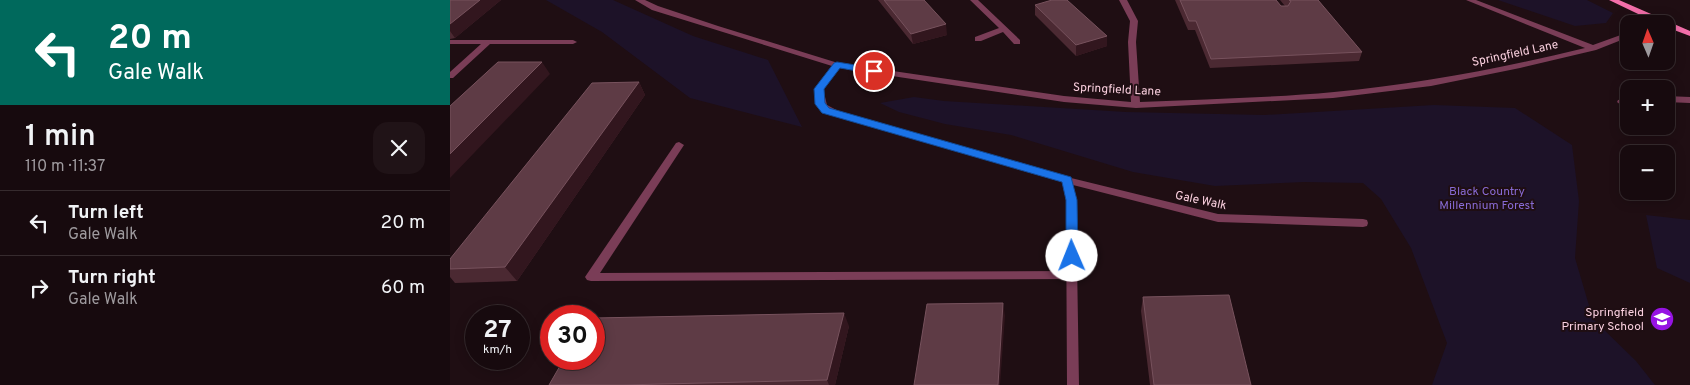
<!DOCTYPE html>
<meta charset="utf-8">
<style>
:root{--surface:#170a0e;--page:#201317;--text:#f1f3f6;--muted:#9e9a9e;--line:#362b2e}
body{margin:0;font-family:Overpass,sans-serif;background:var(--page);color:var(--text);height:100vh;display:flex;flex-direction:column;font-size:19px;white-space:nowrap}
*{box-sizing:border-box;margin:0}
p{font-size:16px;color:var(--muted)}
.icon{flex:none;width:28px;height:28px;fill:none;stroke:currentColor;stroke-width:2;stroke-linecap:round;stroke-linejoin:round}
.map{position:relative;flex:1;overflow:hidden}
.sheet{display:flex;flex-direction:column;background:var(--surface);width:450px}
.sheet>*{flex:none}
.hud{background:#00695c;color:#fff;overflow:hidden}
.needle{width:32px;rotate:358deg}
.tools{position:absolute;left:1170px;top:15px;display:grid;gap:10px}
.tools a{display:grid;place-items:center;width:55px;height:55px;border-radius:10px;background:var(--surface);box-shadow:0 2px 12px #0003,0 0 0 1px var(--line);font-size:25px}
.speed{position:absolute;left:15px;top:305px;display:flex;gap:10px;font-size:25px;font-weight:700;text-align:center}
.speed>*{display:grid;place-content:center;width:65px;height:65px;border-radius:50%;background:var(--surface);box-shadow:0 2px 12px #0003,0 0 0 1px var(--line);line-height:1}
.speed small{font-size:12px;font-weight:400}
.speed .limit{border:8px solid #d22;background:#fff;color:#111}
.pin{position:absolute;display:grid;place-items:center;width:42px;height:42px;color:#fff;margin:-21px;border:2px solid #fff;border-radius:50%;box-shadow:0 1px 5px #0007}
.me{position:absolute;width:55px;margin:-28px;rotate:359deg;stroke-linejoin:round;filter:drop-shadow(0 0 4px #0008)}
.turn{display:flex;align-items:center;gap:18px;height:105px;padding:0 25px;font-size:22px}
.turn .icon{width:65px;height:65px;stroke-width:2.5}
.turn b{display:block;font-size:35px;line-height:42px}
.round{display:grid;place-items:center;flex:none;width:52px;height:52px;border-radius:15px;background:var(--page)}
.headline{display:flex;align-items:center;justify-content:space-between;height:85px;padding:0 25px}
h1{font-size:30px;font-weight:600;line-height:38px}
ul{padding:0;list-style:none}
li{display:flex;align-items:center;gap:15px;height:65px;padding:0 25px;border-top:1px solid var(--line)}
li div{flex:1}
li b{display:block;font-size:19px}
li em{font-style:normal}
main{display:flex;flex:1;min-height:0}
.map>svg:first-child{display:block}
</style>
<main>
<section class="sheet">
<div class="hud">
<div class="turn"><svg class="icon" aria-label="left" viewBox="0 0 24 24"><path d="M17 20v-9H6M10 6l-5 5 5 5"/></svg><div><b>20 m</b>Gale Walk</div></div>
</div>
<div class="headline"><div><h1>1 min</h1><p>110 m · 11:37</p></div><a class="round"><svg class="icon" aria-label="close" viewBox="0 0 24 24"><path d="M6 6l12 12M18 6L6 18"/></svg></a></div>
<ul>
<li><svg class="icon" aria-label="left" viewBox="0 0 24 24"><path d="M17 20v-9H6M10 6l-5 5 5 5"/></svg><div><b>Turn left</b><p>Gale Walk</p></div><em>20 m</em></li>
<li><svg class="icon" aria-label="right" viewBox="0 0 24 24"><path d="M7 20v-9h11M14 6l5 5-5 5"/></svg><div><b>Turn right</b><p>Gale Walk</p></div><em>60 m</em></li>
</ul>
</section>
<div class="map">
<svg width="1240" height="385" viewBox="0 0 1240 385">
<rect width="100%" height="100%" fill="#1f0e13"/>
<path fill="#1d1228" d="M 96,0 L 163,0 L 243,36 L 318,60 L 352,127 L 240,98 L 152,32 Z
M 1048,0 L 1137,0 L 1163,13 L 1156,23 L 1125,26 Z
M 464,97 L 494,101 L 676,112 L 814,115 L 984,105 L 1065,108 L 1122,145 L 1129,201 L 1125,258 L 1143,319 L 1186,361 L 1205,385 L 982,385 L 997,343 L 961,248 L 931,199 L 913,183 L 854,182 L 765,186 L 683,172 L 561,135 L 495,124 L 449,112 L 430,103 Z
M 1196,215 L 1240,220 L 1240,283 L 1207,268 Z"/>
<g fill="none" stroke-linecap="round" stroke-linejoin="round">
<path fill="#7a3d57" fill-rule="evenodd" d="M 520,0 L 528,0 L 570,40 L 570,44 L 564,44 L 553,32 L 531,41 L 525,41 L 525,37 L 549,28 Z
M 229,142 L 234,145 L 150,273 L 622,271 L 626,272 L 628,275 L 626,278 L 622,279 L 141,281 L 137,280 L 135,277 L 137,274 L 226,143 Z"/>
<path fill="#7a3d57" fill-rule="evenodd" d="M 185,0 L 195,0 L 208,6 L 268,26 L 388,63 L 614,96 L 681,102 L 678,42 L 680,21 L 669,0 L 677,0 L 688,21 L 686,42 L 690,102 C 754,99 820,98 884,92 C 969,84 1052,68 1135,48 L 1016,0 L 1026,0 L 1143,45 L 1179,32 L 1179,37 L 1146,50 L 1070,68 L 981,86 L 883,98 L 686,108 L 614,102 L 389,68 L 373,89 L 377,105 L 392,113 L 617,177 L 768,214 L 913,219 L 917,220 L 918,223 L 917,226 L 913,227 L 768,222 L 623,185 L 626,200 L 629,385 L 617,385 L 616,200 L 612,182 L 380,115 C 368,109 366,101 365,89 L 382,66 L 202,10 Z
M 0,40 L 123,40 L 127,42 L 123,44 L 40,44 L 3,78 L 0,78 L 0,72 L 31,44 L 0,44 Z
M 1216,96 L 1240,97 L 1240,103 L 1216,102 Z
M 1179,98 L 1179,104 L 1171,105 L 1167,102 L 1168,100 Z"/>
<path fill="#f36faa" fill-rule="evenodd" d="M 1159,0 L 1169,0 L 1240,31 L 1240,36 L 1216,27 L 1216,24 L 1209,24 Z"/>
</g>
<path fill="#4b2932" d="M 0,0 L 51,0 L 5,38 L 0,39 Z
M 428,0 L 474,0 L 497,35 L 463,44 Z
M 725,0 L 826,0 L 831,6 L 835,6 L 830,0 L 868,0 L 912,52 L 909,61 L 760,68 L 745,30 L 738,30 Z
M 585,5 L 657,36 L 657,46 L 626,56 L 585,15 Z
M 189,82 L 195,95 L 67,281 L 5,283 L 0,277 L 0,259 Z
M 693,297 L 801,385 L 700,385 L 691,311 Z
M 399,326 L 385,385 L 99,385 Z"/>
<path fill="#32161e" d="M 30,0 L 51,0 L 5,38 L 0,31 L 0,24 Z
M 496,24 L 497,35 L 463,44 L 461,34 Z
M 657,36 L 657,46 L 626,56 L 626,45 Z
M 92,62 L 100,74 L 0,178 L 0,154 Z
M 189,82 L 195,95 L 67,281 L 55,267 Z
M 553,303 L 555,316 L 550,385 L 548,385 Z
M 394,313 L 399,326 L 385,385 L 379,385 L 377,380 Z"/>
<path fill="#5e3b45" stroke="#77525d" d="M 0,0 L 30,0 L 0,24 Z
M 434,0 L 474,0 L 496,24 L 461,34 Z
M 602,0 L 617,0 L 657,36 L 626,45 L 585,5 Z
M 730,0 L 826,0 L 831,6 L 838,6 L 841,1 L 839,0 L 868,0 L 912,52 L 761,59 L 746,21 L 739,21 Z
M 48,62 L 92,62 L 0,154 L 0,106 Z
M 189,82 L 55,267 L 0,269 L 0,259 L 142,83 Z
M 779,295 L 801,385 L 704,385 L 693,297 Z
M 553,303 L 548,385 L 464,385 L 477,304 Z
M 394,313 L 377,380 L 172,385 L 99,385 L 114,359 L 144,359 L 144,318 Z"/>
<path fill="#1a73e8" stroke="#114b97" d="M 387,62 L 424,68 L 428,71 L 424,74 L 390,68 L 374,89 L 375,103 L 379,108 L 621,177 L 627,200 L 628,256 L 627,260 L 618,260 L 616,256 L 616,200 L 612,182 L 372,113 L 365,104 L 364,89 L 384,63 Z"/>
<defs>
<g id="school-disc" transform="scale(1.25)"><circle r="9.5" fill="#9613e3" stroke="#1f0e13"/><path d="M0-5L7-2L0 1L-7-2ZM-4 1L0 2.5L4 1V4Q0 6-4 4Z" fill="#fff"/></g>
</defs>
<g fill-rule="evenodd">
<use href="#school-disc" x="1212" y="319"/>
</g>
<g text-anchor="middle" stroke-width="4" stroke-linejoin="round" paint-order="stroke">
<g font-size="12" fill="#fbd0df" stroke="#1f0e13">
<text transform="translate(1065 53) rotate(-12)" y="4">Springfield Lane</text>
<text transform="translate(667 89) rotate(3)" y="4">Springfield Lane</text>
<text transform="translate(751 200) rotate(12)" y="4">Gale Walk</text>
</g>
<g font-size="12" fill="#886bd6" stroke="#1f0e13">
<text x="1037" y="195">Black Country<tspan x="1037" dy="14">Millennium Forest</tspan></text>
</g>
<g font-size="12" fill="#fbd0df" stroke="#1f0e13" text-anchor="end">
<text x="1194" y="316">Springfield<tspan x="1194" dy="14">Primary School</tspan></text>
</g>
</g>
</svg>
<div class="tools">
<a><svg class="needle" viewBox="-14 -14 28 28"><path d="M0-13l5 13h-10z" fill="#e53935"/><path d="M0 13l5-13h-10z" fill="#9e9a9e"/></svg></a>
<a>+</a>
<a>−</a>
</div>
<div class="speed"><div>27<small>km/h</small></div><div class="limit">30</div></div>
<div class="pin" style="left:424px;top:71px;background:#d93025"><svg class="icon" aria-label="arrive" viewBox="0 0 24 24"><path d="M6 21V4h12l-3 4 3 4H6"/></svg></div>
<svg class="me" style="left:622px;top:256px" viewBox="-20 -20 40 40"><circle r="19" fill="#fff"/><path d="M0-13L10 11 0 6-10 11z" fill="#1a73e8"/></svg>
</div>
</main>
